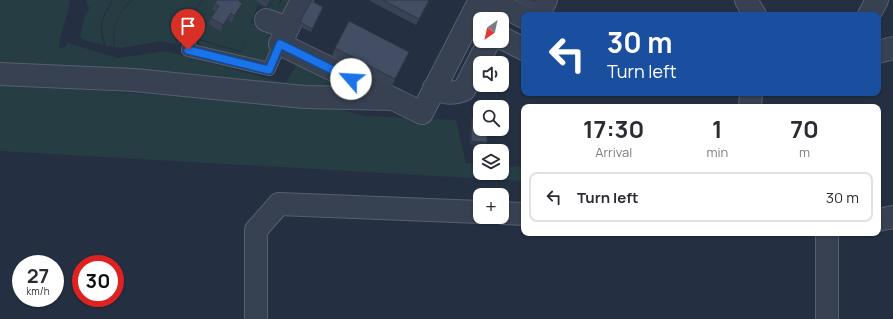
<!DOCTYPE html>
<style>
:root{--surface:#fff;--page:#f2f2f3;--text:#2b2b33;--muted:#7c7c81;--line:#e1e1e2}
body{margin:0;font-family:Manrope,sans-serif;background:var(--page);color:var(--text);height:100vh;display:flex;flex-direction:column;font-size:15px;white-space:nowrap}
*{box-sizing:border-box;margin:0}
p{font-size:13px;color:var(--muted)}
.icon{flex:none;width:22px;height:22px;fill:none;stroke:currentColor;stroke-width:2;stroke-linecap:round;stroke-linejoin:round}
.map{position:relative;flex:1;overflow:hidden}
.sheet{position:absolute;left:521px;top:104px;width:360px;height:132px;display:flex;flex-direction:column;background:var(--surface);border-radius:8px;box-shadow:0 1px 3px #0004}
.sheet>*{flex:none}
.banner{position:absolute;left:521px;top:12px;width:360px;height:84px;border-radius:8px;box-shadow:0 1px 3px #0004;background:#1a4fa0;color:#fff;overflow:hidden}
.needle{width:26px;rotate:213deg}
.buttons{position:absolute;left:473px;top:12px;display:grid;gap:8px}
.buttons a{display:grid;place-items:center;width:36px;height:36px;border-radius:8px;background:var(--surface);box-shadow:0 1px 3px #0004;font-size:20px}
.speed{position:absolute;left:12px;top:255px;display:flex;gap:8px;font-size:20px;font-weight:700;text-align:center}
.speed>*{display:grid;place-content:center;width:52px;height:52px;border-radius:50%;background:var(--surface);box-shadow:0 1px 3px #0004;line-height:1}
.speed small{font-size:10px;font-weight:400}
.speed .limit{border:6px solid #d22;background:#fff;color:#111}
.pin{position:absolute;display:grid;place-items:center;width:34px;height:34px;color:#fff;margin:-41px -17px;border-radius:50% 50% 50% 0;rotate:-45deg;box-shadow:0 0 4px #0007}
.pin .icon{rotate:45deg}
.me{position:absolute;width:44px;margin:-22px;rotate:296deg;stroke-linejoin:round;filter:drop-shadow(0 0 3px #0008)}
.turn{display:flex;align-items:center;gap:14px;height:84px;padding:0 20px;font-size:18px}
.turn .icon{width:52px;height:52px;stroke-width:2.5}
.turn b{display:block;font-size:28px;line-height:34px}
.eta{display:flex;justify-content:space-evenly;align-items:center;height:68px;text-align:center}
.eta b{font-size:24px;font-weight:700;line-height:28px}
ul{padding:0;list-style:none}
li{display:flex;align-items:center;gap:12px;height:50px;margin:0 8px 6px;padding:0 12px;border:2px solid var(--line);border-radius:8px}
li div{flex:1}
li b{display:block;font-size:15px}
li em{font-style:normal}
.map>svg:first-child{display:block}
</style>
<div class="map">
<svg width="893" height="319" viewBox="0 0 893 319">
<rect width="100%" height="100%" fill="#242f42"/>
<path fill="#263d43" d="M 0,0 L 70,0 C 68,17 60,32 59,48 L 65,47 L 68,43 L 118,58 L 165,51 L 285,83 L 298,63 L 360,92 L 0,66 Z
M 86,0 L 112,0 C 102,16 97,27 104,45 L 87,41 L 80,37 L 84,18 L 91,5 L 89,7 L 87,7 Z
M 113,0 L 131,0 C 118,12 111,29 114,47 L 106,46 C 98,25 103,18 113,0 Z
M 133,0 L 202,0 L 177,38 L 175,44 L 161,41 L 121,48 L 115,47 C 112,29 118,11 133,0 Z
M 203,0 L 219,0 L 216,12 L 220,31 L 228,20 L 231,0 L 272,0 L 267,8 L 258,5 L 240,51 L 199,39 L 196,32 L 190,28 L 179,45 L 176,45 L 178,38 Z
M 273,0 L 280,0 L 278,7 L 282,0 L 294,0 L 287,16 L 268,9 L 270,5 L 275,6 L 270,4 Z
M 251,23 C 277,32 274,42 265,64 L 204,48 L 200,44 L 198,40 L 240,52 Z
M 0,84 L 330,107 L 365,116 L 456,120 L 466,163 L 480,164 L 480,173 L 502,173 L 502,166 L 524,167 L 524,181 L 0,151 Z"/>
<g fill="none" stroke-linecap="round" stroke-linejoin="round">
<g stroke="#565f6f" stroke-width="14">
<path id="service" d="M 191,34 L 188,50 L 269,69 L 280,44"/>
</g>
<g stroke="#565f6f" stroke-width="24">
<path id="minor" d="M 302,0 L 280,44 L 422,113 L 480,0
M 489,0 L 524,17
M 746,0 L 755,15
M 538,15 L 546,0
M 869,15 L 877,0
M 266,20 L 288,28
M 502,38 L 524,49
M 878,52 L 893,48
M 0,74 L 134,80 L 304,97 L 394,99
M 434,88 C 445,94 453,94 464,90 L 489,41
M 750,107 L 751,93
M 502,213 L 524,214
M 878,220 L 893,217
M 256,319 L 256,230 L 279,204 L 480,212
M 827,319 L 827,233"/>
</g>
<use href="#service" stroke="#384151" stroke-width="12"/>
<use href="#minor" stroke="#384151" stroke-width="22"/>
</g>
<path fill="#3a4356" d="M 217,0 L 240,0 L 239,2 L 240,10 L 232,22 L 228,20 L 221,32 L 209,24 L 211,18 L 215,11 L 212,10 L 215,3 Z
M 257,0 L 270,0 L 266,7 L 257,1 Z
M 370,0 L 429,0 L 428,5 L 416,25 L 370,1 Z
M 515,0 L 537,0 L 533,9 Z
M 322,10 L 311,32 L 299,26 L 300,22 Z
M 335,48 L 409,52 L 405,61 L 391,87 L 332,56 Z
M 472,118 L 487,142 L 485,146 L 470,145 L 471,121 Z"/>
<path fill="#2f3746" d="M 429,0 L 428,5 L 416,25 L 419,19 Z
M 242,4 L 240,10 L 232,22 L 234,16 Z
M 231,13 L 228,20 L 221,32 L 223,25 Z
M 409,52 L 405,61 L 391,87 L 395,79 Z
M 667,93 L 694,93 L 694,94 Z
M 471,141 L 487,142 L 485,146 L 470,145 Z"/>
<path fill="#434e64" stroke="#2f3746" d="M 217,0 L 240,0 L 239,1 L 242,4 L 234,16 L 231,13 L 223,25 L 211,18 L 219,6 L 215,3 Z
M 263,0 L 270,0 L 268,3 Z
M 383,0 L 429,0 L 419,19 Z
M 531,0 L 536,0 L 535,2 Z
M 311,1 L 323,7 L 312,29 L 300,22 Z
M 349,21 L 409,52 L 395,79 L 335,48 Z
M 472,118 L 480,118 L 480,129 L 487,129 L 487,142 L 471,141 Z"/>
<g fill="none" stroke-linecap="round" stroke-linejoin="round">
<g stroke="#114b97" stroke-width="10">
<path id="route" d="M 188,50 L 269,70 L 280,44 L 351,79"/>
</g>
<use href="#route" stroke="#1a73e8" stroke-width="7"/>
</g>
</svg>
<div class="buttons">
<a><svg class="needle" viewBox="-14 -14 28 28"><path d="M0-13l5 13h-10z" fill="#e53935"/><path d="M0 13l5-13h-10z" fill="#7c7c81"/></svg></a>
<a><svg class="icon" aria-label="sound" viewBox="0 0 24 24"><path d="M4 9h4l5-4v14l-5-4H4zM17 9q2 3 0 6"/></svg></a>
<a><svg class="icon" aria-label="search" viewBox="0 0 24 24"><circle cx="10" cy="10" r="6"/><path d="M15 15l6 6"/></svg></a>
<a><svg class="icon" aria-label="layers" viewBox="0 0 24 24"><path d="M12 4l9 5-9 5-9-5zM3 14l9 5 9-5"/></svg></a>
<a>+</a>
</div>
<div class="speed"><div>27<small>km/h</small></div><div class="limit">30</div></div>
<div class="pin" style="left:188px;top:50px;background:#d93025"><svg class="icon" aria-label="arrive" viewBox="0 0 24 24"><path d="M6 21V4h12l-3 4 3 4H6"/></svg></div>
<svg class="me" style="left:351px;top:79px" viewBox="-20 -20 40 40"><circle r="19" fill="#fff"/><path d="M0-13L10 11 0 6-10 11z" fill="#1a73e8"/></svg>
<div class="banner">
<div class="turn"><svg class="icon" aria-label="left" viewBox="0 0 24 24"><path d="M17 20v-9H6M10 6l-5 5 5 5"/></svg><div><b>30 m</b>Turn left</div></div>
</div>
<section class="sheet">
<div class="eta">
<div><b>17:30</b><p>Arrival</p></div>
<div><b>1</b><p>min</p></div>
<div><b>70</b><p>m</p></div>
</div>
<ul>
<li><svg class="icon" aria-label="left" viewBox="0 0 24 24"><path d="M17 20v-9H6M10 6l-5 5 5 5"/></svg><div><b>Turn left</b></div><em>30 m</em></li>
</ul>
</section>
</div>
